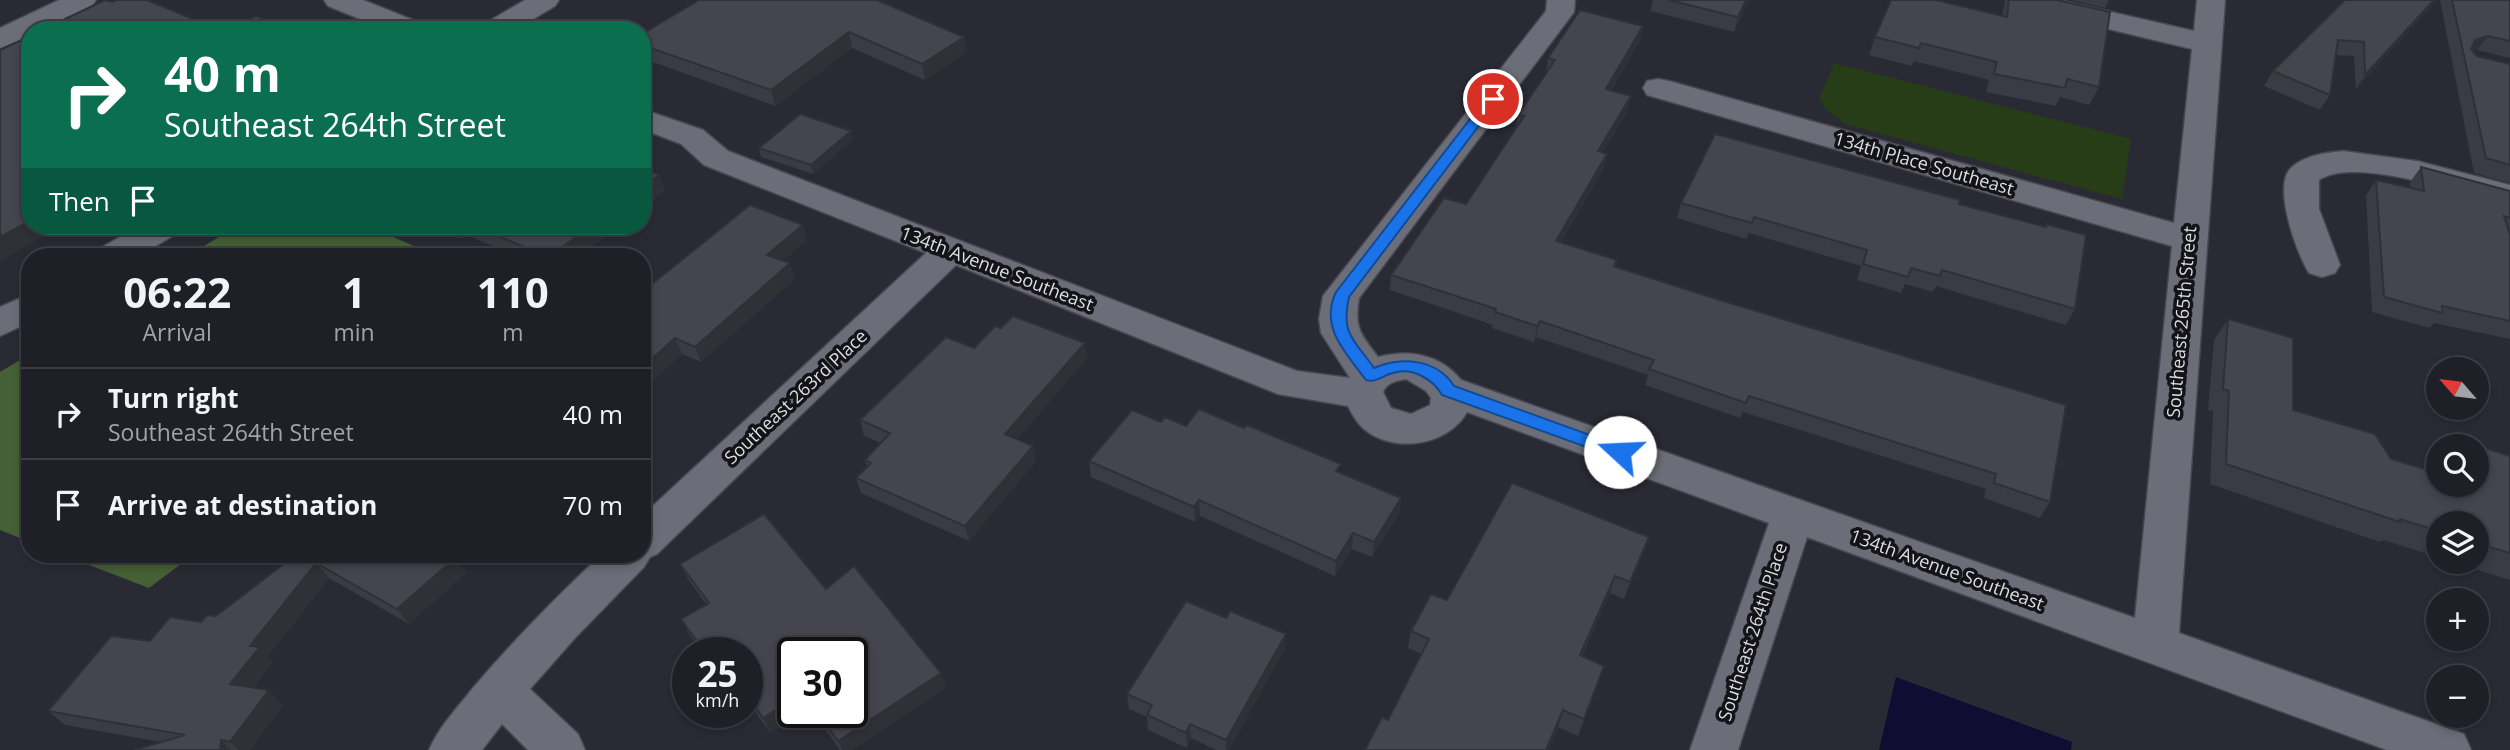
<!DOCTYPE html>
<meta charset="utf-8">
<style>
:root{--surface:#1f2027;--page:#27282f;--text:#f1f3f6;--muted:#a1a3a7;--line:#3c3e44}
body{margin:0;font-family:"Open Sans",sans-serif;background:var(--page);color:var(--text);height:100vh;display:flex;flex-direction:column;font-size:26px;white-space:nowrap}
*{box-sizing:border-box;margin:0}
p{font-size:23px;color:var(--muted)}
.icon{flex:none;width:38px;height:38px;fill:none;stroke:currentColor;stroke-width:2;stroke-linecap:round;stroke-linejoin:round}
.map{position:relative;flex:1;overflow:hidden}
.sheet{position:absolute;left:21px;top:248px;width:630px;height:315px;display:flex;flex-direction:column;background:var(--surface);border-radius:28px;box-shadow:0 4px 10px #0003,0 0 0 2px var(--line)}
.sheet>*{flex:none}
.guide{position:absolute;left:21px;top:21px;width:630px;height:214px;border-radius:28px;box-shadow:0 4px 10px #0003,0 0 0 2px var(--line);background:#0b6e4f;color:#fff;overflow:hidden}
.needle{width:46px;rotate:298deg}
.fabs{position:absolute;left:2426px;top:357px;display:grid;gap:14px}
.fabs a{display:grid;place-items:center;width:63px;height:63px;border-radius:50%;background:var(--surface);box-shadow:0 4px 10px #0003,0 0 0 2px var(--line);font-size:35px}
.speed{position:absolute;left:672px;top:637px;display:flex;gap:14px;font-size:35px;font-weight:700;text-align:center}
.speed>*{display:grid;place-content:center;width:91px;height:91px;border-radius:50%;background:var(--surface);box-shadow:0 4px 10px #0003,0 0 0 2px var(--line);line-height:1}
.speed small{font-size:18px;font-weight:400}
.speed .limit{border:4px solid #111;border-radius:10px;background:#fff;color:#111}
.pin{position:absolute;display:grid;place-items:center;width:60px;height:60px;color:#fff;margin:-30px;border:4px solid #fff;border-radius:50%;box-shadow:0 2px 7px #0007}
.me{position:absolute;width:77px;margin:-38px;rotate:290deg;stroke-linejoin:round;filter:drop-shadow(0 0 5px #0008)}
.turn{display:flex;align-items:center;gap:24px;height:147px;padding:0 28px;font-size:32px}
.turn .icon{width:91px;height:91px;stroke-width:2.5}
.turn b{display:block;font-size:49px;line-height:60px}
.then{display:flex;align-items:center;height:66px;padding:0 28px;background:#0003;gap:14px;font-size:26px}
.eta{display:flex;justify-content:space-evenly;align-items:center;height:119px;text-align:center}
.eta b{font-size:42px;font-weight:700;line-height:49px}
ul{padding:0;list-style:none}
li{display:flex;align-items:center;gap:21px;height:91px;padding:0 28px;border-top:2px solid var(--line)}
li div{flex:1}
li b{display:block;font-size:26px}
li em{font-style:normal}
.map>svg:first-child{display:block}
</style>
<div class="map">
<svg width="2510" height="750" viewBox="0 0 2510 750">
<rect width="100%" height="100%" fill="#292a34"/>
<path fill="#273d17" d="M 1834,63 L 2131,139 L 2122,199 L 1845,124 L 1827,110 L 1819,99 Z"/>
<path fill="#466035" d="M 237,226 L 368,226 L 439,257 L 186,257 Z
M 30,354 L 30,542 L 0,530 L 0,372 Z
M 63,555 L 193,555 L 149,588 Z"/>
<path fill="#100d33" d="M 1896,677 L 2072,742 L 2071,750 L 1879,750 Z"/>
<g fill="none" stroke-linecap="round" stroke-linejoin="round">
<g stroke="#47484f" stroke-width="3">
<path id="minor" d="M 59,0 L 96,0 L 92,6 L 43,30 L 30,30 L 30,36 L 0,48 L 0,28 Z
M 324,0 L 363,0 L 423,24 L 427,30 L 387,30 L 328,6 Z
M 525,0 L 559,0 L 555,6 L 515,30 L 480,30 L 484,24 Z
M 1547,0 L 1575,0 L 1574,12 L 1359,298 C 1354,328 1360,333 1378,357 C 1409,349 1440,354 1461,380 L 2135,618 L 2172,246 L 1647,95 L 1643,88 L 1647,81 L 1658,79 L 1669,81 L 2174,223 L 2192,49 L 2012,6 L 2008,0 L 2059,0 L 2194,31 L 2197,0 L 2225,0 L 2179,633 L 2464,734 L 2471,750 L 2387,750 L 1807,537 L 1738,750 L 1690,750 L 1769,523 L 1467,412 C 1448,446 1394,454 1364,429 C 1357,423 1352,414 1348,406 L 1278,394 L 956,265 L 657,554 L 650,557 L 644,567 L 575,638 L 530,689 L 578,734 L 585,750 L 528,750 L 502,724 L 482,750 L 429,750 C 439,727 457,708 473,688 C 512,642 556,597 601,555 L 642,555 L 642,516 L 926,253 L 704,165 L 681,144 L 642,129 L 642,109 L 703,130 L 728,151 L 1297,371 L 1350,378 L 1321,333 L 1319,319 L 1323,296 L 1546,11 ZM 1406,379 L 1426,391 L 1431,398 L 1430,405 L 1411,414 L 1391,408 L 1383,392 C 1387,382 1397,381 1406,379 Z
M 2343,151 L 2417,161 L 2510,185 L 2510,207 C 2467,195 2355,155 2319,180 L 2319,209 L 2340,265 L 2335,273 L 2322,277 L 2309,273 C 2297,254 2272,186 2291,168 C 2305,155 2325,153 2343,151 Z
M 139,226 L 181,226 L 176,234 L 137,257 L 93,257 L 99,249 Z
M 30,294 L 30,322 L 0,336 L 0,307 Z"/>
</g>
<use href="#minor" fill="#6b6d78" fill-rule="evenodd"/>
</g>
<path fill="#3a3b44" d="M 699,0 L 964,37 L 967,52 L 925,80 L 852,48 L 775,106 L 642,58 L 642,34 Z
M 1653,0 L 1749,0 L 1734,32 L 1650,11 Z
M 2005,0 L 2057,0 L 2099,87 L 2089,105 L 2060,97 L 2056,106 L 1986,92 L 1989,80 L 1914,61 L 1912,66 L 1869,55 L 1875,37 L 2002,16 Z
M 2071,0 L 2109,0 L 2105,8 Z
M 2345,0 L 2437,0 L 2356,89 L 2354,56 L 2335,55 L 2330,95 L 2320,110 L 2264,86 L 2273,71 Z
M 2440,0 L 2510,0 L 2510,58 L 2477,50 L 2474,52 L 2477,56 L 2510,64 L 2510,183 L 2474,173 Z
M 1643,26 L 1640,41 L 1611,91 L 1631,96 L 1627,112 L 1603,153 L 1607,154 L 1603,170 L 1561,242 L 1617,260 L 1616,266 L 2050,502 L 2040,518 L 1984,498 L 1986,489 L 1743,412 L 1740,418 L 1645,385 L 1648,375 L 1536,337 L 1534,342 L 1492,328 L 1493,325 L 1390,290 L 1391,275 L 1466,204 L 1516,127 L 1518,115 L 1546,73 L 1548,58 Z
M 853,139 L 813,174 L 761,157 L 759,148 Z
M 2421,167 L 2510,191 L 2510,339 L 2434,323 L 2429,328 L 2372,312 L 2366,195 L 2376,180 L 2410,188 L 2410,182 Z
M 1681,203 L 1959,204 L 2045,227 L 2046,224 L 2075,309 L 2066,325 L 1936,286 L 1933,292 L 1905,284 L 1901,293 L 1857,280 L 1861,266 L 1749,233 L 1746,239 L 1677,218 Z
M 428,226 L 619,226 L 577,257 L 518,257 L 467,235 L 460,239 Z
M 807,240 L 783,261 L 795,279 L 701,362 L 682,354 L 642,390 L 642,292 Z
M 2228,319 L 2293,410 L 2391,459 L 2476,485 L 2476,446 L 2471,446 L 2473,444 L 2510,456 L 2510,580 L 2452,562 L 2476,562 L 2476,523 L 2438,523 L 2438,557 L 2383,540 L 2380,542 L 2210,484 L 2213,411 L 2208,410 L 2214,340 Z
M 974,348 L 1087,358 L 1017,439 L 1036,461 L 969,541 L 861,493 L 856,478 L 867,467 L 865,460 L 881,443 L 864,436 L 860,420 Z
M 1161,422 L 1186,426 L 1340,473 L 1401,498 L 1399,514 L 1372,557 L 1352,549 L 1335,576 L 1200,516 L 1195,522 L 1091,477 L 1089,461 Z
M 1649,537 L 1643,554 L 1624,599 L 1610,593 L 1582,656 L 1599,682 L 1578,736 L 1558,727 L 1548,750 L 1365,750 L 1388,720 L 1421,654 L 1408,648 L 1411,631 L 1447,600 Z
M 295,555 L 455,558 L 466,573 L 409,624 L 329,578 L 268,656 L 273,662 L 253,688 L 269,690 L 283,705 L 250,750 L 134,750 L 161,742 L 65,725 L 48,711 L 150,641 L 216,616 Z
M 680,564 L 826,589 L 946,688 L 851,750 L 840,750 L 813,712 L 852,712 L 793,653 L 793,712 L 801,712 L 770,733 L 747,700 L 747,653 L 702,653 L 689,634 L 681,619 L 706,604 L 688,579 Z
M 1285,649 L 1229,750 L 1216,750 L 1191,738 L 1187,748 L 1148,730 L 1147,717 L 1129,709 L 1127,694 Z"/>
<path fill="#303037" d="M 1746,0 L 1749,0 L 1734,32 L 1738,17 Z
M 2434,0 L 2437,0 L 2356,89 L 2365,75 Z
M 1643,26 L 1640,41 L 1603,105 L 1606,89 Z
M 849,32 L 852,48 L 775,106 L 771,90 Z
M 2488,36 L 2477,50 L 2465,55 L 2475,40 Z
M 964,37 L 967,52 L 925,80 L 922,64 Z
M 1631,96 L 1627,112 L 1595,167 L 1598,151 Z
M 851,131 L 853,139 L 813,174 L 811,165 Z
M 1607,154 L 1603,170 L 1553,256 L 1556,241 Z
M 659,175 L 665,191 L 642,208 L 642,188 Z
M 30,221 L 30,226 L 62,226 L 0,261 L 0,237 Z
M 803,225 L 807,240 L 773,270 L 767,255 Z
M 453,226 L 462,226 L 467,235 L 460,239 Z
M 591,226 L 619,226 L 577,257 L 549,257 Z
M 790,263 L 795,279 L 701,362 L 695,347 Z
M 1540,321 L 1536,337 L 1534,342 L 1537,326 Z
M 675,338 L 682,354 L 642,390 L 642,368 Z
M 1085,343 L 1087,358 L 1008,449 L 1005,434 Z
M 1033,446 L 1036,461 L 969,541 L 965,526 Z
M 1401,498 L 1399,514 L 1372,557 L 1374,542 Z
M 1199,500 L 1200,516 L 1195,522 L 1194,507 Z
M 1353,533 L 1352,549 L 1335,576 L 1336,561 Z
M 1649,537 L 1643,554 L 1624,599 L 1630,582 Z
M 455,558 L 466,573 L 409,624 L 397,609 Z
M 316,563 L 329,578 L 268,656 L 273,662 L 245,699 L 230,684 L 250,646 Z
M 1615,576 L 1610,593 L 1574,672 L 1580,655 Z
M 1286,634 L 1285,649 L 1229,750 L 1226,750 L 1226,740 Z
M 1604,666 L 1599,682 L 1578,736 L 1584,719 Z
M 941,673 L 946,688 L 851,750 L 842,750 L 838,741 Z
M 269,690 L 283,705 L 250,750 L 239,750 L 230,742 Z
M 793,699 L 793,712 L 801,712 L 770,733 L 763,718 Z
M 1563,710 L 1558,727 L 1548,750 L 1546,750 Z
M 1190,724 L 1191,738 L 1187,748 L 1186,733 Z
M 221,740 L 231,750 L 220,750 Z"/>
<path fill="#44454f" stroke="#303037" stroke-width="2" d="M 105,0 L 112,2 L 116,0 L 147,0 L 220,30 L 42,30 Z
M 699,0 L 877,0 L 964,37 L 922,64 L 849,32 L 771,90 L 642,45 L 642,34 Z
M 1668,0 L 1746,0 L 1738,17 Z
M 1891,0 L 1936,0 L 2007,17 L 2009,0 L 2057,0 L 2110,12 L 2099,87 L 2067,79 L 2065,88 L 1994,74 L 1997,62 L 1921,43 L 1919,48 L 1875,37 Z
M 2345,0 L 2434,0 L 2365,75 L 2364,42 L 2338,40 L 2330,95 L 2273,71 Z
M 2452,0 L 2510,0 L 2510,41 L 2488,36 L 2475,40 L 2471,49 L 2477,56 L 2510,64 L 2510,165 L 2486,158 Z
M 1580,10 L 1643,26 L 1606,89 L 1631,96 L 1598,151 L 1607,154 L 1556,241 L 1617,260 L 1614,266 L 1619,268 L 1720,300 L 2066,405 L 2050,502 L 1994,483 L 1996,474 L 1749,396 L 1746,403 L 1649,369 L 1654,360 L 1540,321 L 1537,326 L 1495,312 L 1496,309 L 1391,275 L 1444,198 L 1466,204 L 1524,116 L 1518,115 L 1555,60 L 1548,58 Z
M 256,16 L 292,30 L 229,30 Z
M 30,36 L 30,221 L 0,237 L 0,50 Z
M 800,114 L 851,131 L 811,165 L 759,148 Z
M 1715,134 L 1960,200 L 1959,204 L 2046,227 L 2046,224 L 2086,235 L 2075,309 L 1942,270 L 1940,276 L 1911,268 L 1908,277 L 1863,264 L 1867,250 L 1754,217 L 1752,223 L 1681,203 Z
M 2421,167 L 2510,191 L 2510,218 L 2504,216 L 2510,235 L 2510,321 L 2442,306 L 2442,313 L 2384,297 L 2376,180 L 2424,191 Z
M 642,168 L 659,175 L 642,188 Z
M 750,205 L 803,225 L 767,255 L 790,263 L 695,347 L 675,338 L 642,368 L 642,292 Z
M 474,226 L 591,226 L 549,257 Z
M 1013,316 L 1085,343 L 1005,434 L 1033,446 L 965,526 L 856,478 L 871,463 L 865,460 L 890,433 L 860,420 L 946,337 L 974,348 L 995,326 L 1001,328 Z
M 2228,319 L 2293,338 L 2293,410 L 2375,434 L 2391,459 L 2438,473 L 2438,485 L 2476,485 L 2476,446 L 2473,446 L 2473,444 L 2510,456 L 2510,553 L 2476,543 L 2476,523 L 2438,523 L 2438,531 L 2400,519 L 2400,522 L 2226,464 L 2229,391 L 2223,389 Z
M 1199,409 L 1244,428 L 1247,425 L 1341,464 L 1336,471 L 1401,498 L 1374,542 L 1353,533 L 1336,561 L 1199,500 L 1194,507 L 1089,461 L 1132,410 L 1161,422 L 1165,417 L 1186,426 Z
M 1512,483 L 1649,537 L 1630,582 L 1615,576 L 1580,655 L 1604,666 L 1584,719 L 1563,710 L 1546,750 L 1365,750 L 1382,717 L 1388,720 L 1429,639 L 1411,631 L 1431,594 L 1447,600 Z
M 764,514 L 826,589 L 854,566 L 941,673 L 838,741 L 817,712 L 852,712 L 852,653 L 793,653 L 793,699 L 763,718 L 747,696 L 747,653 L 705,653 L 681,619 L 709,603 L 680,564 Z
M 295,555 L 449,555 L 455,558 L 397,609 L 316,563 L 250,646 L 260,647 L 230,684 L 269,690 L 230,742 L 221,740 L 220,750 L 134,750 L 185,735 L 48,711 L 111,636 L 150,641 L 170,617 L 201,622 L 207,615 L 216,616 Z
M 1186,601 L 1226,618 L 1230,611 L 1286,634 L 1226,740 L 1190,724 L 1186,733 L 1147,715 L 1152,705 L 1127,694 Z"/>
<path fill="#1a73e8" stroke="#114b97" stroke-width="2" d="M 1493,95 L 1497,96 L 1497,102 L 1349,297 C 1341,335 1353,338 1374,368 C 1401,356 1437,359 1454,386 L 1626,448 L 1629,452 L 1626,457 L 1614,457 L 1442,395 C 1433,379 1412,367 1393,373 C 1383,375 1377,383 1366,380 C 1346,353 1319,327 1336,292 L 1488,96 Z"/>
<g text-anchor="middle" stroke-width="7" stroke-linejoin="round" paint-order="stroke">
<g font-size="18" fill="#dddee4" stroke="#131318">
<text transform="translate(1924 164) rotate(16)" y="6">134th Place Southeast</text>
<text transform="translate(997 269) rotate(21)" y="6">134th Avenue Southeast</text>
<text transform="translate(2182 322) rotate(-85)" y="6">Southeast 265th Street</text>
<text transform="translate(796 397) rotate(-43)" y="6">Southeast 263rd Place</text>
<text transform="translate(1947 570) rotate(20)" y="6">134th Avenue Southeast</text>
<text transform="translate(1753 632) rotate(-72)" y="6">Southeast 264th Place</text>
</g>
</g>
</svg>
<div class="fabs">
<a><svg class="needle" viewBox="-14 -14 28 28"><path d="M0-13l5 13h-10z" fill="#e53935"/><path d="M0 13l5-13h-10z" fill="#a1a3a7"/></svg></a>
<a><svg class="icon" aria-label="search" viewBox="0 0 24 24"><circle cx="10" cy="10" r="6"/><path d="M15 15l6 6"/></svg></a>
<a><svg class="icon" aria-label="layers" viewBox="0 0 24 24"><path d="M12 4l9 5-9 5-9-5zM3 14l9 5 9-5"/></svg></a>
<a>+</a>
<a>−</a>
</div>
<div class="speed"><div>25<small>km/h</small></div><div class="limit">30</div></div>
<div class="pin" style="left:1493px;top:99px;background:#d93025"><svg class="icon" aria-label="arrive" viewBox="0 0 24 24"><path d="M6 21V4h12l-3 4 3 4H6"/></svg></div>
<svg class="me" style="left:1620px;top:452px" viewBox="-20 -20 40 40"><circle r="19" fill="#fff"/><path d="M0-13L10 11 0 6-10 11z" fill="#1a73e8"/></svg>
<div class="guide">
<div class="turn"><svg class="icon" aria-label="right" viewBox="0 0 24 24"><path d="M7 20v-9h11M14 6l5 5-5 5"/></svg><div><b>40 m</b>Southeast 264th Street</div></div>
<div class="then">Then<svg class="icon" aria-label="arrive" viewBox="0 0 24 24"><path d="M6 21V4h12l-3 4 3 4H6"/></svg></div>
</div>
<section class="sheet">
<div class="eta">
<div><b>06:22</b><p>Arrival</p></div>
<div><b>1</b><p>min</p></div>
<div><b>110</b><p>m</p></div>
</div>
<ul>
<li><svg class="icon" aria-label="right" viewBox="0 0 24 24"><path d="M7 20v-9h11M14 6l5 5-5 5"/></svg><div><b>Turn right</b><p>Southeast 264th Street</p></div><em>40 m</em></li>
<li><svg class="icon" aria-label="arrive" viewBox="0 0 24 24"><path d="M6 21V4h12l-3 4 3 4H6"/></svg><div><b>Arrive at destination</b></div><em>70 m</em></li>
</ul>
</section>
</div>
